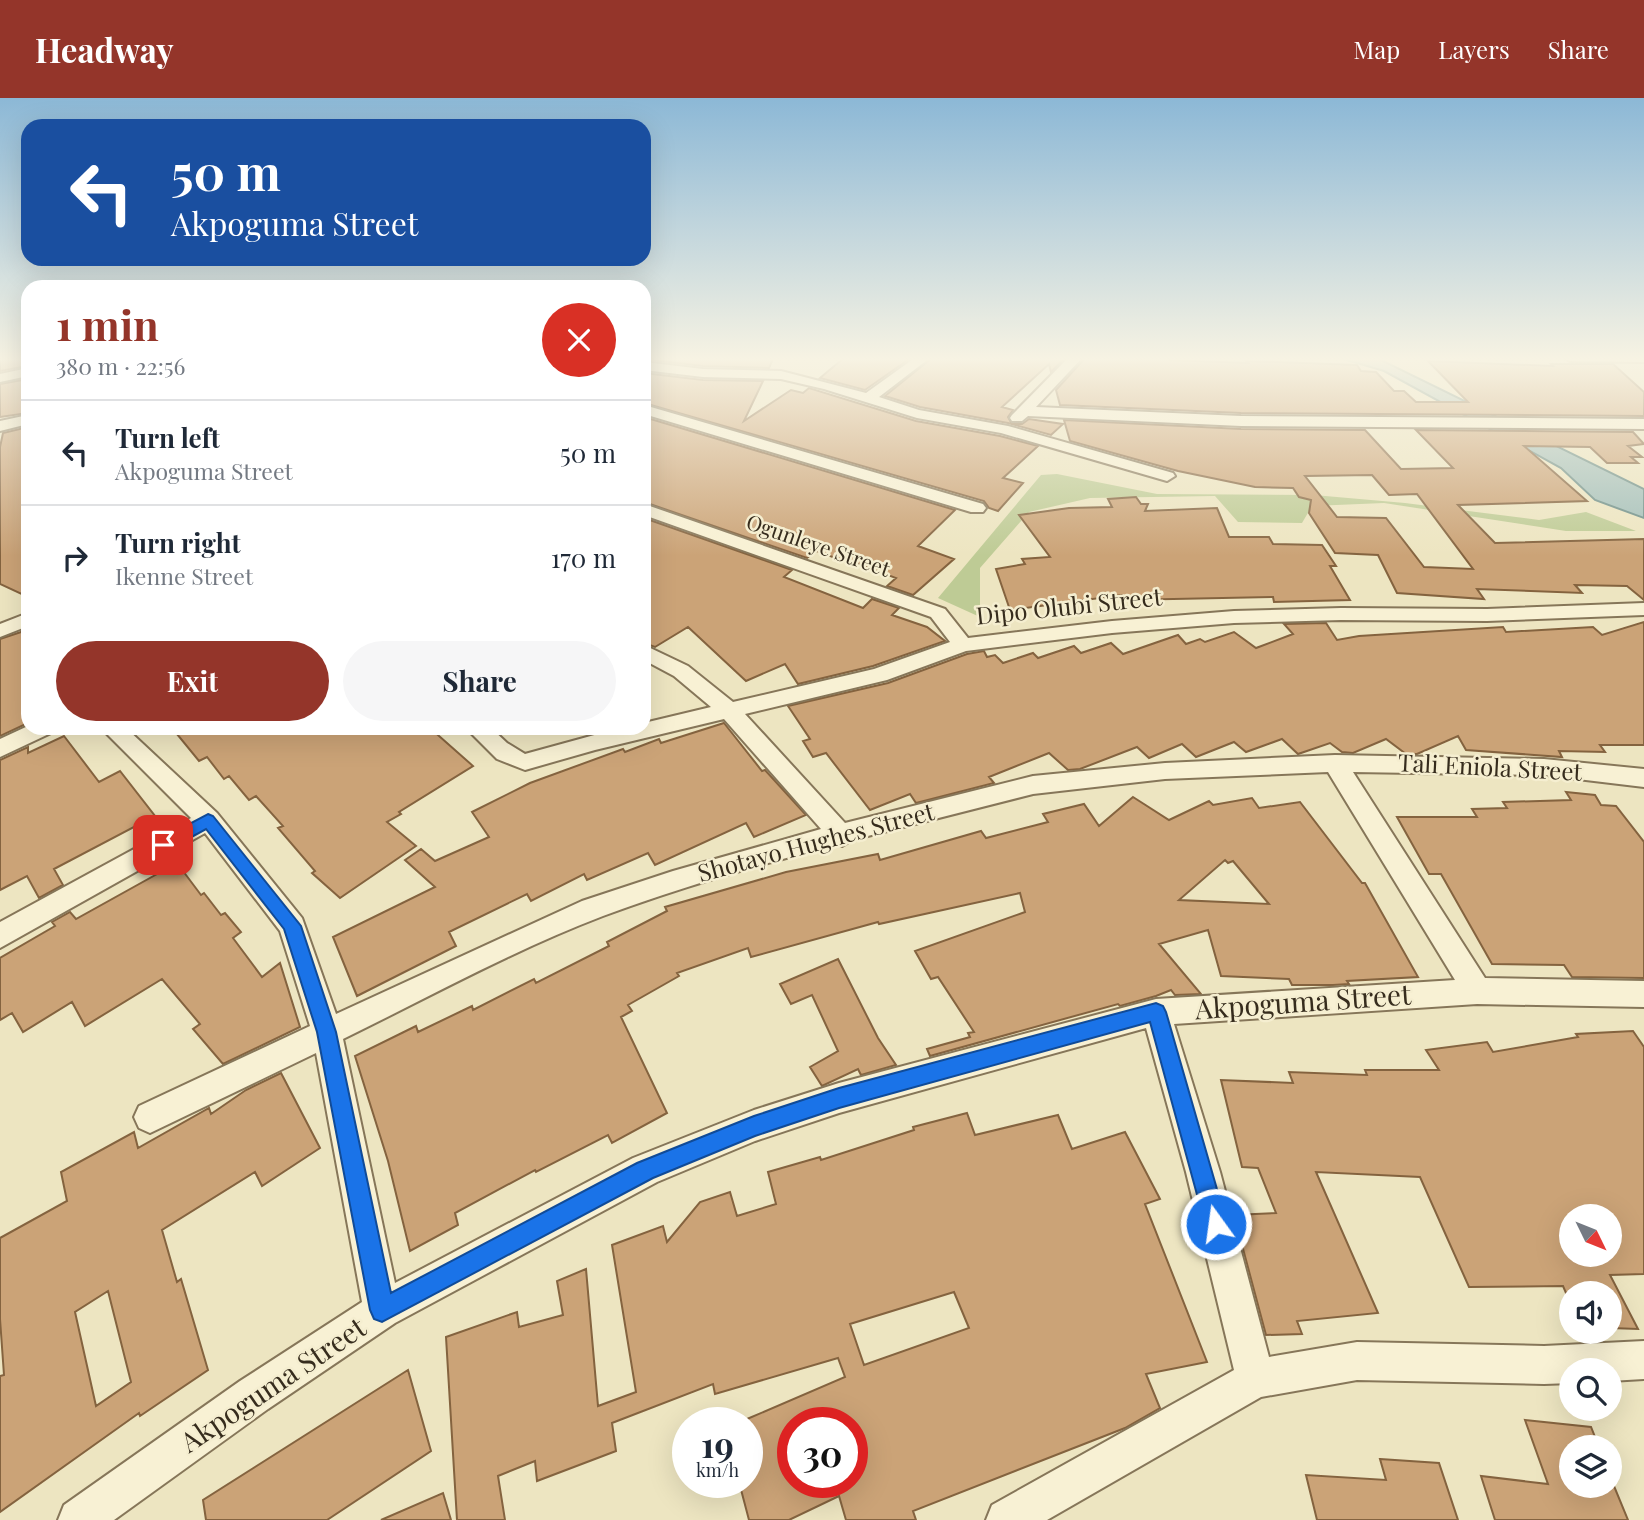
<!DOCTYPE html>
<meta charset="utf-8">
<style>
:root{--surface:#fff;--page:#f6f6f7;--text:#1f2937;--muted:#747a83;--line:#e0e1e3;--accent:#94352a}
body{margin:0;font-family:"Playfair Display",serif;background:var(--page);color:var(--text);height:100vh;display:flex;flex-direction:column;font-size:26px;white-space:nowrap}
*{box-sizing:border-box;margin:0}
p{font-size:23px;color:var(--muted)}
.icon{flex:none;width:38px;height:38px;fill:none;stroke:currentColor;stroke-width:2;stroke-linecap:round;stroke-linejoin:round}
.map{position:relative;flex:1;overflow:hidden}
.details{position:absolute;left:21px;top:182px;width:630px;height:455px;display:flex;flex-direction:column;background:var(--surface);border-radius:21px;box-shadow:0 7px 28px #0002}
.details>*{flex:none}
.guide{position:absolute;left:21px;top:21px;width:630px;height:147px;border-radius:21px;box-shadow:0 7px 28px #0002;background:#1a4fa0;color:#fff;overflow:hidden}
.needle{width:46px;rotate:133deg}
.tools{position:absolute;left:1559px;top:1106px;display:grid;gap:14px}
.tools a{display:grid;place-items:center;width:63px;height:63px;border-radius:50%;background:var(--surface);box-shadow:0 7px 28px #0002;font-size:35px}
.speed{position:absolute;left:672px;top:1309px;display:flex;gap:14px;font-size:35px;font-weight:700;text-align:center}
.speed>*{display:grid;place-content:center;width:91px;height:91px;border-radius:50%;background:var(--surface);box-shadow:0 7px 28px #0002;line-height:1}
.speed small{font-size:18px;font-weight:400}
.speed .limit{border:10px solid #d22;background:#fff;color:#111}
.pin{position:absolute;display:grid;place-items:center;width:60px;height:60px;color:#fff;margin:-30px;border-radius:14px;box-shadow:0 4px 10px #0006}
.me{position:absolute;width:77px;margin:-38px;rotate:346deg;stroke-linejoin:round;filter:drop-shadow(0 0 5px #0008)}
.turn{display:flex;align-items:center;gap:24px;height:147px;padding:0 35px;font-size:32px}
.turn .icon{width:91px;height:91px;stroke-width:2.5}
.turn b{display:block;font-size:49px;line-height:60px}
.round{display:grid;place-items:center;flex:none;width:74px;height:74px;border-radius:37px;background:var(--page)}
.headline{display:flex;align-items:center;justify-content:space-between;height:119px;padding:0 35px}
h1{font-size:42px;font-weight:700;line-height:52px;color:var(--accent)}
.cta{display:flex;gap:14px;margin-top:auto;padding:14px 35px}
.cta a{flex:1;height:80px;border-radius:42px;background:var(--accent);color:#fff;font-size:28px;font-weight:700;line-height:80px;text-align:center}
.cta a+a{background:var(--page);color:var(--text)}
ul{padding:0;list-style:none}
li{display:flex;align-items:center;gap:21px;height:105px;padding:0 35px;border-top:2px solid var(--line)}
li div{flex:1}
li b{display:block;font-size:26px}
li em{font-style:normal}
header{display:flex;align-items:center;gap:42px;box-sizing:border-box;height:98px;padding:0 35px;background:var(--accent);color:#fff}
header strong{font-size:33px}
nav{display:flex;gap:38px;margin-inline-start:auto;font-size:24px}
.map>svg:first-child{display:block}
</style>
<header>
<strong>Headway</strong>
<nav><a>Map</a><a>Layers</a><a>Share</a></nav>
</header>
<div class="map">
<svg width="1644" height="1422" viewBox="0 0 1644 1422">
<rect width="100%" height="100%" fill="#ede5c1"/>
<path fill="#becb95" d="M 1057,376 L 1157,396 L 1314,397 L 1405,405 L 1539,422 L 1586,414 L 1636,433 L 1566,433 L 1384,405 L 1312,408 L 1302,425 L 1238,424 L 1215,398 L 1090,400 L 1029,414 L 980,470 L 980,519 L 938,500 L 1041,377 Z"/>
<path fill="#a3bfba" stroke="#6b8d88" stroke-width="2" d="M 1337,259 L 1375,259 L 1644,391 L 1644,420 L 1595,402 L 1561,370 L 1384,273 Z"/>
<path fill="#cba377" stroke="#84633f" stroke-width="2" fill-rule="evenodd" d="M 0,259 L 23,259 L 27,268 L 0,273 Z
M 644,259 L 774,259 L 769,270 L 703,268 L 644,261 Z
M 845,259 L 912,259 L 865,292 L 820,280 Z
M 933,259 L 1066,259 L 1051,274 L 1049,266 L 1002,309 L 1013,312 L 1008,319 L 1012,326 L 1022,326 L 1029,321 L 1063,326 L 1051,337 L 1008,325 L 920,309 L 885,298 Z
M 1086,259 L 1144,261 L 1144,259 L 1169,259 L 1170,262 L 1248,265 L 1246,263 L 1357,267 L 1361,273 L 1376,274 L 1394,293 L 1404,293 L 1416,304 L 1468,304 L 1428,263 L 1553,268 L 1551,266 L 1613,266 L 1644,294 L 1644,318 L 1241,315 L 1060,307 L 1056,292 Z
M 644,275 L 703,282 L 763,283 L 744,323 L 791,292 L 803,295 L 809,290 L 916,323 L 1000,338 L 1038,348 L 1003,380 L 1023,385 L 998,413 L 989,410 L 984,403 L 644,305 Z
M 28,281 L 28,315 L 0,319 L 0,286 Z
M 644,319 L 955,412 L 918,448 L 954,461 L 913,497 L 887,488 L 896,480 L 854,464 L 851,466 L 817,453 L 807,460 L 644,404 Z
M 1064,322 L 1241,331 L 1365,332 L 1401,371 L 1453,370 L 1416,332 L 1633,334 L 1644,346 L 1628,348 L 1642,359 L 1631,359 L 1638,365 L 1607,365 L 1590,349 L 1524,348 L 1587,403 L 1458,407 L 1495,445 L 1644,441 L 1644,502 L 1627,488 L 1575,487 L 1582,495 L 1477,491 L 1484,501 L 1397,495 L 1378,457 L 1335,455 L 1309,415 L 1311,402 L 1299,399 L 1293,390 L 1255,389 L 1178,373 L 1070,343 ZM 1372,377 L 1389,397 L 1417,396 L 1473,471 L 1424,469 L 1386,420 L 1337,419 L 1305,378 Z
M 28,329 L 28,499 L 0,486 L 0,349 L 3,335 Z
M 1136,399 L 1141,406 L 1148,406 L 1145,413 L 1217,410 L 1229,439 L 1269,439 L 1273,446 L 1322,447 L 1336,468 L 1330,468 L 1350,502 L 1274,504 L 1273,499 L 1124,502 L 1122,497 L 1010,512 L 996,471 L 1025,466 L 1022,461 L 1050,459 L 1019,417 L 1069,410 L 1112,409 L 1108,401 Z
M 644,420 L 792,472 L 784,479 L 863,510 L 872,501 L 899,510 L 892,517 L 927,529 L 945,543 L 873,568 L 798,586 L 785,566 L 746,583 L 688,529 L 655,549 L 644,545 Z
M 1644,524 L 1644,647 L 1600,647 L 1605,654 L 1559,653 L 1562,659 L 1466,652 L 1458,638 L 1417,656 L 1406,656 L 1386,641 L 1353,655 L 1342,654 L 1330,645 L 1298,656 L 1282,641 L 1246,654 L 1234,644 L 1196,659 L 1182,646 L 1149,660 L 1137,649 L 1080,671 L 1068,672 L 1049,655 L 989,679 L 994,685 L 916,705 L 910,696 L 870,712 L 826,655 L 813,659 L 803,643 L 810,641 L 788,608 L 888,585 L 967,556 L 984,553 L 987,559 L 995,557 L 1003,565 L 1033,555 L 1038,560 L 1074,548 L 1081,555 L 1111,545 L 1123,556 L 1178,537 L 1186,546 L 1200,541 L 1205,544 L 1234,534 L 1256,550 L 1293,536 L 1284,526 L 1326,525 L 1337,542 L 1359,538 L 1503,529 L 1506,534 L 1593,529 L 1602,537 Z
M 24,533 L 28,538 L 28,625 L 0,638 L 0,541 Z
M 724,625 L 762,673 L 765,672 L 806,717 L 754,739 L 746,725 L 655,767 L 648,755 L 587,782 L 584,776 L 531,803 L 527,796 L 449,834 L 456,848 L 357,898 L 333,839 L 435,789 L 405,762 L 421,751 L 435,763 L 489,739 L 472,714 L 530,685 L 623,651 L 625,654 L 659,641 L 661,645 Z
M 172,630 L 430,630 L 473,668 L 399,714 L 401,716 L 387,724 L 416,748 L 340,800 L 312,775 L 315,773 L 278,730 L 283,728 L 256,698 L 249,702 L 229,678 L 224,681 L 207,659 L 199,663 Z
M 64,638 L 99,684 L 120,673 L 155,718 L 54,771 L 63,787 L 39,800 L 27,778 L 0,792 L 0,662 L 28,649 L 28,655 Z
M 1566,694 L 1595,697 L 1601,707 L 1616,708 L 1644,744 L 1644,880 L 1572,879 L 1564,867 L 1492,866 L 1441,776 L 1429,776 L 1397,719 L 1477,719 L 1472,711 L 1507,710 L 1503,704 L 1571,702 Z
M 1133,699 L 1169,722 L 1209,703 L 1213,707 L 1252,700 L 1259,710 L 1300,704 L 1362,785 L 1365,785 L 1418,879 L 1347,883 L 1349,886 L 1333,887 L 1292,887 L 1289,881 L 1221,878 L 1208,832 L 1159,846 L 1201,896 L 1175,897 L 1171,892 L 1156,898 L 1120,908 L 1118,906 L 930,958 L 927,951 L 970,939 L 968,935 L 974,934 L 938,879 L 931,881 L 915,853 L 1025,814 L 1020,795 L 879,826 L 878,824 L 751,859 L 748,850 L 677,875 L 679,878 L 628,907 L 632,913 L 621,919 L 667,1015 L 612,1045 L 608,1037 L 536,1074 L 535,1072 L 455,1115 L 458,1127 L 410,1153 L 388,1063 L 355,958 L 416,928 L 418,934 L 472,908 L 473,912 L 534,881 L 536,885 L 609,848 L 607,844 L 667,813 L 665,809 L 786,774 L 878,756 L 880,762 L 981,733 L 986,740 L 1048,724 L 1043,716 L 1084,706 L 1099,728 ZM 1225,762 L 1228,765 L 1233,763 L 1269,806 L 1179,802 Z
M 177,765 L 201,797 L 204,795 L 221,817 L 225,815 L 241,834 L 233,840 L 262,879 L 280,865 L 300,929 L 223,966 L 193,931 L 200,926 L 162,881 L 85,928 L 72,904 L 23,934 L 12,915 L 0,922 L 0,860 L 55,828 L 52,824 L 70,814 L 76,821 Z
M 838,861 L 878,940 L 896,967 L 861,977 L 858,971 L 822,988 L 810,969 L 838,953 L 812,897 L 791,906 L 780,886 Z
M 1633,933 L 1644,949 L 1644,1176 L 1610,1177 L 1638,1231 L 1610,1230 L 1610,1195 L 1566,1195 L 1563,1188 L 1469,1189 L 1420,1079 L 1316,1074 L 1378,1215 L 1297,1223 L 1302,1236 L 1266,1237 L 1234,1117 L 1276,1115 L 1258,1070 L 1242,1069 L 1221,982 L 1293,985 L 1289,974 L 1367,977 L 1365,972 L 1439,972 L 1426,952 L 1487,944 L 1493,954 L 1578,939 L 1576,936 ZM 1572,1118 L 1610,1118 L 1610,1157 L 1572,1157 Z
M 281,975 L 320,1050 L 262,1088 L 255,1074 L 162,1132 L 177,1184 L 181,1181 L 208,1272 L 140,1318 L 139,1315 L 0,1414 L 0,1278 L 4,1277 L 0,1221 L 0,1140 L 67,1103 L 61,1074 L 134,1034 L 138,1050 L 209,1010 L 211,1016 L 246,992 ZM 108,1193 L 131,1284 L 96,1308 L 75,1214 Z
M 967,1015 L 975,1037 L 1058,1017 L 1072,1051 L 1125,1034 L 1160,1101 L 1145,1106 L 1207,1264 L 1146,1276 L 1160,1310 L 1125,1330 L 913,1413 L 916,1422 L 846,1422 L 839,1398 L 789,1422 L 749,1422 L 739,1384 L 747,1384 L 747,1321 L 845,1279 L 838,1260 L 715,1296 L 713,1286 L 612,1325 L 616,1353 L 537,1383 L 535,1363 L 498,1378 L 505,1422 L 457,1422 L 446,1239 L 517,1214 L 519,1229 L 563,1217 L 557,1183 L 586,1171 L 598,1308 L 636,1294 L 612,1147 L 663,1128 L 667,1144 L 700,1104 L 730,1094 L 737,1118 L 776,1106 L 768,1074 L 820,1059 L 821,1062 L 914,1032 L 913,1029 ZM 954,1194 L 969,1230 L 864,1267 L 850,1226 ZM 793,1325 L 852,1325 L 852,1384 L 793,1384 Z
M 408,1272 L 431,1353 L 327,1422 L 206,1422 L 203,1402 Z
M 1525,1322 L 1591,1329 L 1599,1349 L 1572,1349 L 1572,1388 L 1614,1388 L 1628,1422 L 1495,1422 L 1481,1378 L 1548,1386 Z
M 1380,1361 L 1439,1365 L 1458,1422 L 1317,1422 L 1306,1377 L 1386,1382 Z
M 443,1395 L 451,1422 L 381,1422 Z"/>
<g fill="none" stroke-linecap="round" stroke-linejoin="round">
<g stroke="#867659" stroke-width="4">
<path id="minor" d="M 916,259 L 931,259 L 879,299 L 919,312 L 1008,328 L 1173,375 L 1175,378 L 1167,383 L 1001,335 L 917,320 L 824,291 L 781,281 L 703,279 L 644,272 L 644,264 L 703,271 L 781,273 L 866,295 Z
M 1069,259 L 1083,259 L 1036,309 L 1241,318 L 1644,321 L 1644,331 L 1241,328 L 1028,318 L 1022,323 L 1012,323 L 1010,320 L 1012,317 Z
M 1563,259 L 1644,259 L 1644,264 L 1570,263 Z
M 28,270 L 28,278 L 0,284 L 0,276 Z
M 644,307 L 983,406 L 986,410 L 983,414 L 971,414 L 644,316 Z
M 28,317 L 28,326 L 0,333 L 0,323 Z
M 644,406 L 945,511 L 968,540 L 1112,523 L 1234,513 L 1341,510 L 1487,511 L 1644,505 L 1644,517 L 1487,523 L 1341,522 L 1234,525 L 1112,535 L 966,553 L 887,582 L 745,616 L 845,725 L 1033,678 L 1165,665 L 1335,657 L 1544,661 L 1644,671 L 1644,689 L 1544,677 L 1353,674 L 1485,880 L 1644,883 L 1644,909 L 1477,906 L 1174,926 L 1220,1074 L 1269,1259 L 1357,1244 L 1544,1248 L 1644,1243 L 1644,1281 L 1610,1283 L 1610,1272 L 1572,1272 L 1572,1285 L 1544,1286 L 1357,1282 L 1261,1299 L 1047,1422 L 986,1422 L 992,1407 L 1234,1272 L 1186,1074 L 1146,930 L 839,1015 L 755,1043 L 657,1084 L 395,1225 L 268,1311 L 114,1422 L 58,1422 L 64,1407 L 240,1283 L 362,1204 L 316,955 L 150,1035 L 139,1030 L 134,1019 L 139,1008 L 310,928 L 280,833 L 205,735 L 0,850 L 0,824 L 191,720 L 101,630 L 126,630 L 217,715 L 302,820 L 336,916 L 582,803 L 673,773 L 821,731 L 724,621 L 595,652 L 525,672 L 497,661 L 466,630 L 491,630 L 507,645 L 525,656 L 620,630 L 644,630 L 644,625 L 711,609 L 674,578 L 644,562 L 644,547 L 688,568 L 733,604 L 874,571 L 950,544 L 931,519 L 644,417 ZM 1328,674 L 1455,882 L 1156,901 L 839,985 L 754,1012 L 633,1060 L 395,1185 L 343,941 C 429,899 514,852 603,818 C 680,789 759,767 838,746 L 842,748 L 852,742 L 1033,696 L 1165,681 Z
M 28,515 L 28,528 L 0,539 L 0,526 Z
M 28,628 L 54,630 L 51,635 L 0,659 L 0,641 Z"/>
</g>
<use href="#minor" fill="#f8f1d4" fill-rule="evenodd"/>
</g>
<linearGradient id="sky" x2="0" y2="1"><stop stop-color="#8cb8d6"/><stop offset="0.57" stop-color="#f7f3e3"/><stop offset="1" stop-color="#f7f3e3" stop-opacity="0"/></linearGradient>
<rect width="1644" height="458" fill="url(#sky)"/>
<path fill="#1a73e8" stroke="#114b97" stroke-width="2" d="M 208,716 L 213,718 L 301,828 L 336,934 L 391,1195 L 637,1065 L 754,1018 L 839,990 L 1156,905 L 1163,908 L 1166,914 L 1227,1126 L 1224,1134 L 1216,1137 L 1208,1134 L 1205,1126 L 1150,924 L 839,1010 L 755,1038 L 653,1080 L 382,1224 L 374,1221 L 370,1212 L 317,934 L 284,831 L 206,731 L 168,752 L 157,752 L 154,747 L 157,743 Z"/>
<g text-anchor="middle" stroke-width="5" stroke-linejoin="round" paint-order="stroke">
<g font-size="21" fill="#362c1d" stroke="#f5eed0">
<text transform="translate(818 448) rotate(19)" y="7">Ogunleye Street</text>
</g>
<g font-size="24" fill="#362c1d" stroke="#f5eed0">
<text transform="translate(1069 509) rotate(-6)" y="8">Dipo Olubi Street</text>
<text transform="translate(1490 670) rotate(3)" y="8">Tali Eniola Street</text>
<text transform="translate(816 745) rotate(-15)" y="8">Shotayo Hughes Street</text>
</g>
<g font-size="28" fill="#362c1d" stroke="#f5eed0">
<text transform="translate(1303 904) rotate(-4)" y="10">Akpoguma Street</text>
<text transform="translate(273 1287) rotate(-34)" y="10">Akpoguma Street</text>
</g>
</g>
</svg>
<div class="tools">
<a><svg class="needle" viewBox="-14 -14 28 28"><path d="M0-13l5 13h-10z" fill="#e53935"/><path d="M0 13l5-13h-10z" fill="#747a83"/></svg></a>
<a><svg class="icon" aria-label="sound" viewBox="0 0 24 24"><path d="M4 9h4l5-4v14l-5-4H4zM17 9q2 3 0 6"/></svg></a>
<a><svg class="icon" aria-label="search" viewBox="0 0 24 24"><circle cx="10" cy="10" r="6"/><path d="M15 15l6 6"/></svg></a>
<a><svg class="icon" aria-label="layers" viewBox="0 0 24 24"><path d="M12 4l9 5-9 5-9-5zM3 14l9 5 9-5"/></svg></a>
</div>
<div class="speed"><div>19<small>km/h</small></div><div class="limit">30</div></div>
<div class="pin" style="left:163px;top:747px;background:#d93025"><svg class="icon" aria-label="arrive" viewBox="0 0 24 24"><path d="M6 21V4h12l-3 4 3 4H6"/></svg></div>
<svg class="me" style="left:1216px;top:1126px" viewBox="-20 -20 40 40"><circle r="17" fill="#1a73e8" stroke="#fff" stroke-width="3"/><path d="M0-11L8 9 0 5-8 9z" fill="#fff"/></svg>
<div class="guide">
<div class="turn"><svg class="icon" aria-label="left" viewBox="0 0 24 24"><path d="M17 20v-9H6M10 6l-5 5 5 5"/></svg><div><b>50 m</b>Akpoguma Street</div></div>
</div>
<section class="details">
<div class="headline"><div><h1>1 min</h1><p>380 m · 22:56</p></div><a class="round" style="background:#d93025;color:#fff"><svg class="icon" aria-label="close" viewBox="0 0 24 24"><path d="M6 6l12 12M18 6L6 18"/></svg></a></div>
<ul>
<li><svg class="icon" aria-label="left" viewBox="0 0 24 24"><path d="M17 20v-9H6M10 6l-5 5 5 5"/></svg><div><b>Turn left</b><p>Akpoguma Street</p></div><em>50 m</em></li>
<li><svg class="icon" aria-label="right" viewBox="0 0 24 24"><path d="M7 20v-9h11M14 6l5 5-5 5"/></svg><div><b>Turn right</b><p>Ikenne Street</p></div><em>170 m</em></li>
</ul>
<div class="cta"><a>Exit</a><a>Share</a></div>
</section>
</div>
